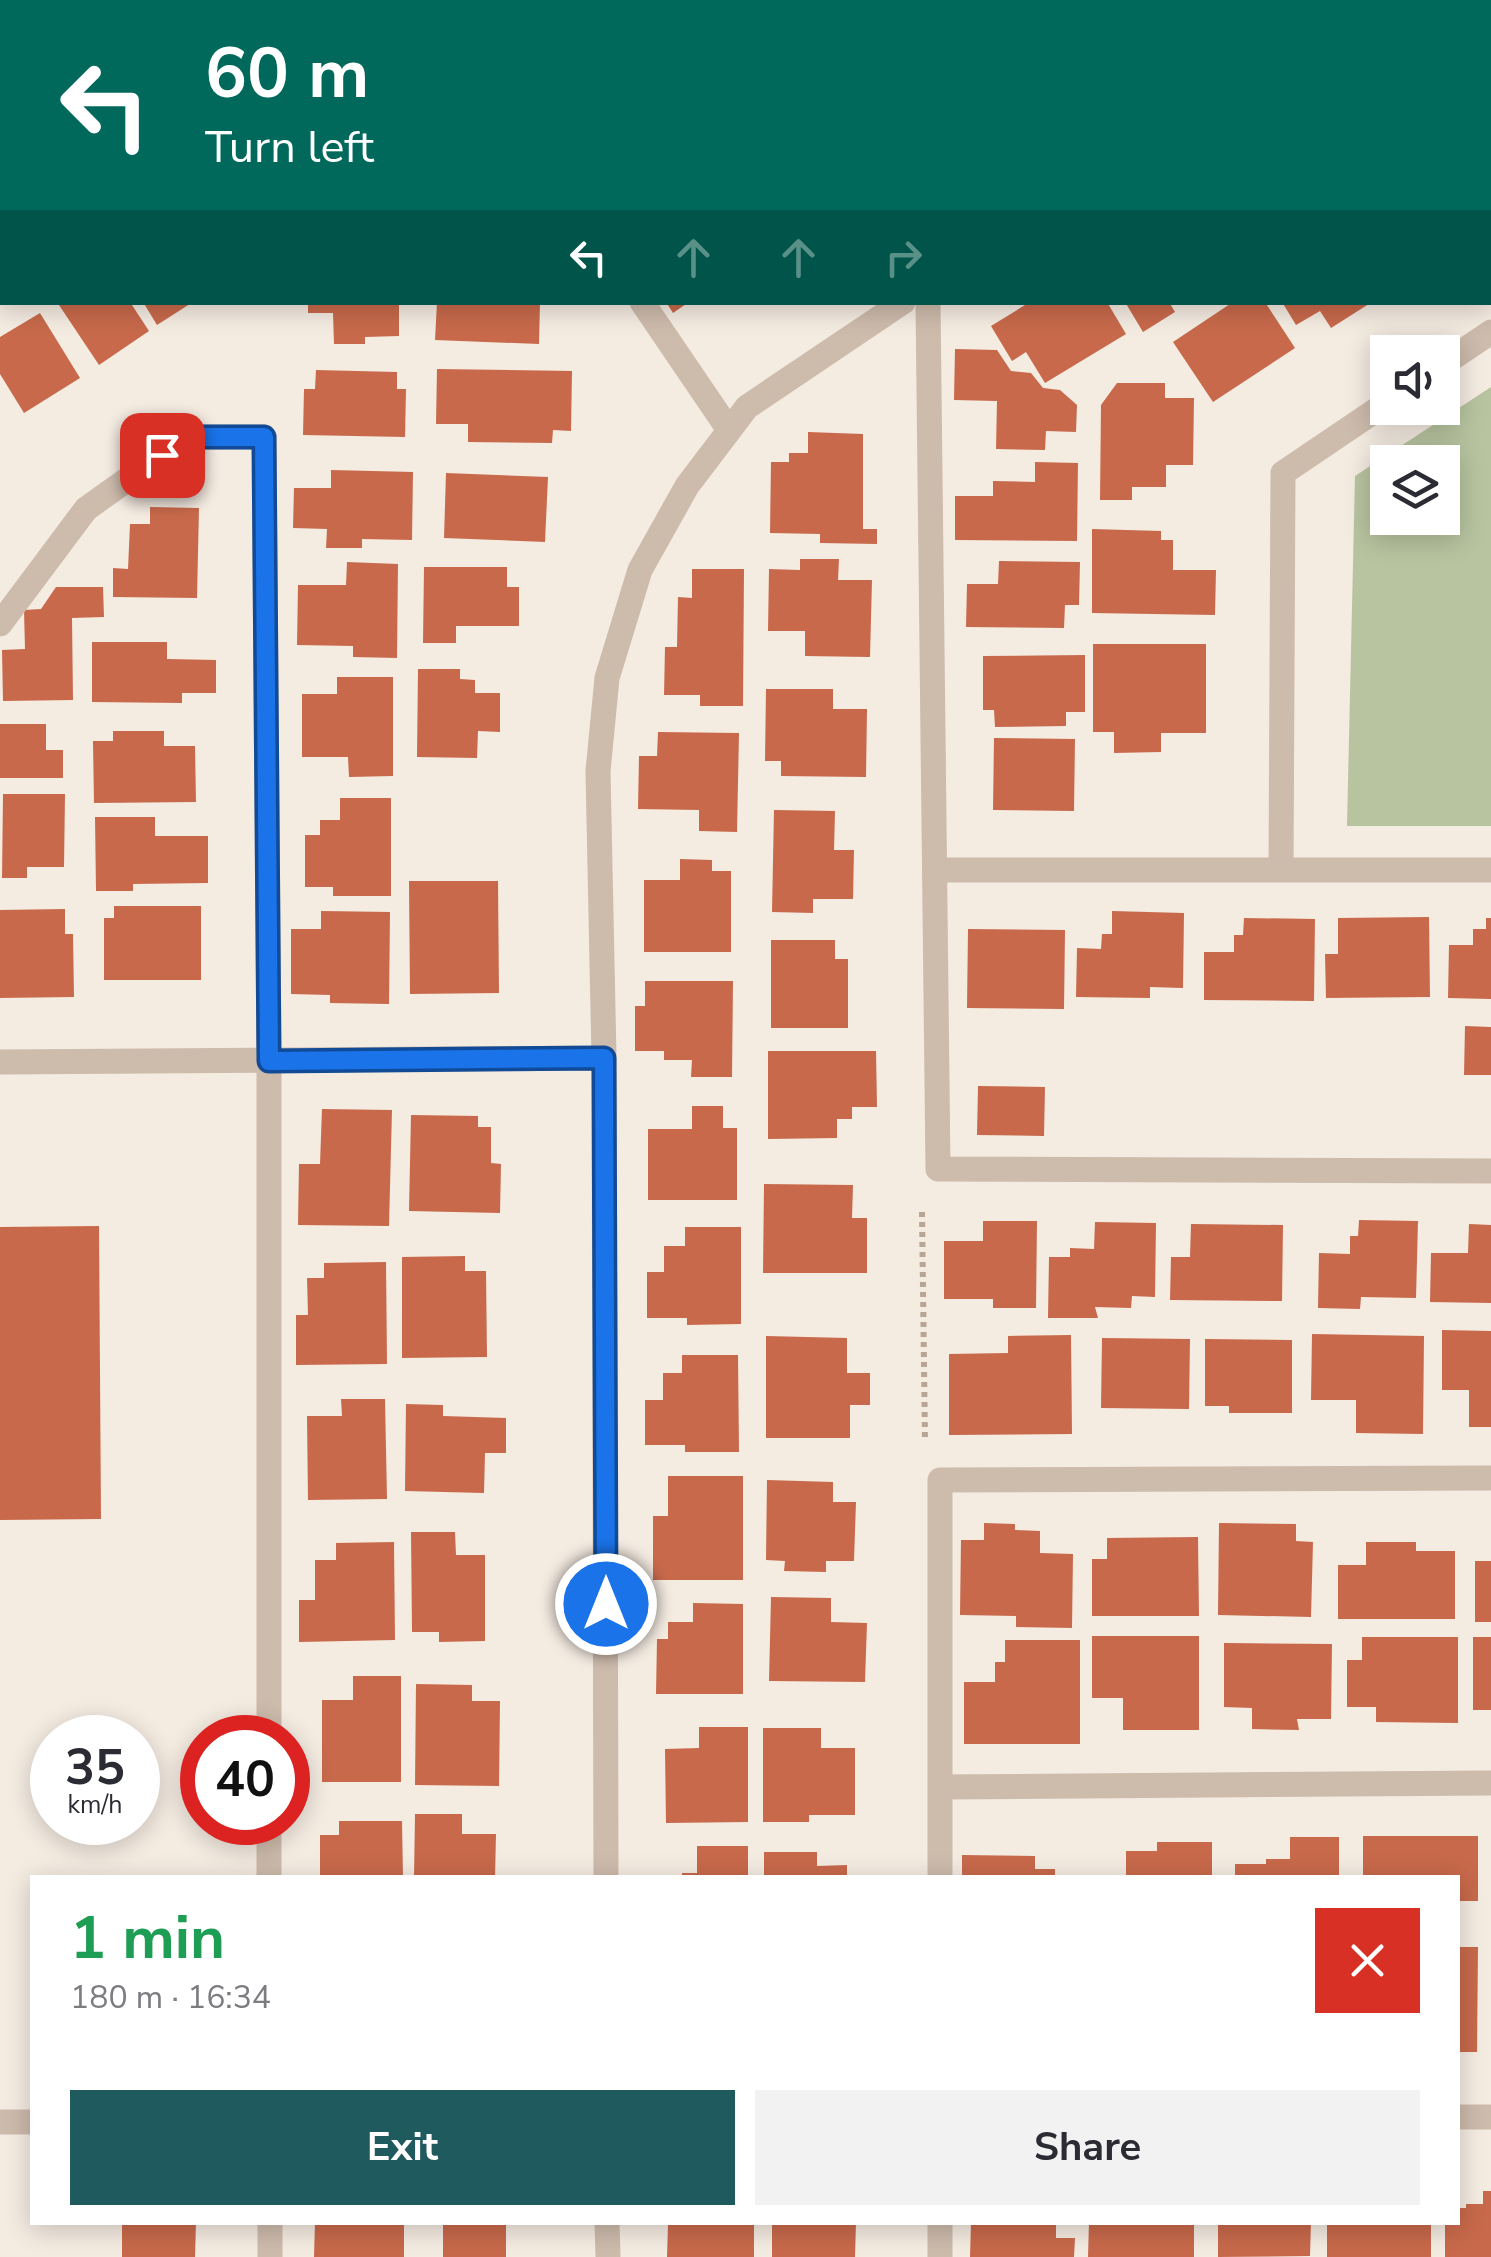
<!DOCTYPE html>
<meta charset="utf-8">
<style>
:root{--surface:#fff;--page:#f2f2f3;--text:#2b2b33;--muted:#7c7c81;--accent:#1f5a5e}
body{margin:0;font-family:"Nunito Sans",sans-serif;background:var(--page);color:var(--text);height:100vh;display:flex;flex-direction:column;font-size:38px;white-space:nowrap}
*{box-sizing:border-box;margin:0}
p{font-size:32px;color:var(--muted)}
.icon{flex:none;width:55px;height:55px;fill:none;stroke:currentColor;stroke-width:2;stroke-linecap:round;stroke-linejoin:round}
.map{position:relative;flex:1;overflow:hidden}
.panel{position:absolute;left:30px;top:1875px;width:1430px;height:350px;display:flex;flex-direction:column;background:var(--surface);border-radius:0px;box-shadow:0 5px 25px #0003}
.panel>*{flex:none}
.hud{position:absolute;left:0px;top:0px;width:1492px;height:305px;box-shadow:0 5px 25px #0003;background:#00695c;color:#fff;overflow:hidden}
.fabs{position:absolute;left:1370px;top:335px;display:grid;gap:20px}
.fabs a{display:grid;place-items:center;width:90px;height:90px;border-radius:0px;background:var(--surface);box-shadow:0 5px 25px #0003;font-size:50px}
.speed{position:absolute;left:30px;top:1715px;display:flex;gap:20px;font-size:50px;font-weight:700;text-align:center}
.speed>*{display:grid;place-content:center;width:130px;height:130px;border-radius:50%;background:var(--surface);box-shadow:0 5px 25px #0003;line-height:1}
.speed small{font-size:25px;font-weight:400}
.speed .limit{border:15px solid #d22;background:#fff;color:#111}
.pin{position:absolute;display:grid;place-items:center;width:85px;height:85px;color:#fff;margin:-42px;border-radius:20px;box-shadow:0 5px 15px #0006}
.me{position:absolute;width:110px;margin:-55px;rotate:0deg;stroke-linejoin:round;filter:drop-shadow(0 0 8px #0008)}
.turn{display:flex;align-items:center;gap:35px;height:210px;padding:0 40px;font-size:45px}
.turn .icon{width:130px;height:130px;stroke-width:2.5}
.turn b{display:block;font-size:70px;line-height:85px}
.lanes{display:flex;align-items:center;height:95px;padding:0 40px;background:#0003;justify-content:center;gap:50px;direction:ltr}
.lanes .off{opacity:.35}
.round{display:grid;place-items:center;flex:none;width:105px;height:105px;border-radius:0px;background:var(--page)}
.headline{display:flex;align-items:center;justify-content:space-between;height:170px;padding:0 40px}
h1{font-size:60px;font-weight:700;line-height:75px;color:#1e9e55}
.button{display:flex;gap:20px;margin-top:auto;padding:20px 40px}
.button a{flex:1;height:115px;border-radius:0px;background:var(--accent);color:#fff;font-size:40px;font-weight:700;line-height:115px;text-align:center}
.button a+a{background:var(--page);color:var(--text)}
.map>svg:first-child{display:block}
</style>
<div class="map">
<svg width="1491" height="2257" viewBox="0 0 1491 2257">
<rect width="100%" height="100%" fill="#f4ebe1"/>
<path fill="#b8c4a0" fill-rule="evenodd" d="M 0,0 L 325,0 L 2,2 L 0,260 Z
M 1491,387 L 1491,826 L 1347,826 L 1355,476 ZM 1388,462 L 1442,462 L 1442,518 L 1388,518 Z"/>
<path fill="#c8694b" d="M 57,302 L 130,302 L 149,331 L 99,365 Z
M 143,302 L 193,302 L 157,325 Z
M 308,302 L 399,302 L 399,336 L 365,337 L 365,344 L 334,344 L 333,313 L 308,313 Z
M 437,302 L 540,302 L 539,344 L 435,340 Z
M 666,302 L 689,302 L 673,313 Z
M 1030,302 L 1107,302 L 1126,334 L 1045,383 L 1026,352 L 1012,361 L 991,326 Z
M 1125,302 L 1169,302 L 1175,312 L 1143,332 Z
M 1233,302 L 1265,302 L 1295,348 L 1213,402 L 1173,342 Z
M 1282,302 L 1372,302 L 1331,328 L 1320,311 L 1296,325 Z
M 40,313 L 80,378 L 24,413 L 0,374 L 0,337 Z
M 955,349 L 997,350 L 1011,371 L 1031,373 L 1043,388 L 1060,390 L 1077,405 L 1076,432 L 1046,431 L 1045,450 L 996,449 L 997,401 L 954,400 Z
M 437,369 L 572,371 L 571,431 L 553,430 L 552,443 L 468,442 L 468,424 L 436,424 Z
M 316,370 L 397,372 L 397,389 L 406,389 L 405,437 L 303,435 L 304,389 L 315,389 Z
M 1117,383 L 1165,383 L 1165,398 L 1194,398 L 1193,465 L 1166,465 L 1166,487 L 1132,487 L 1132,500 L 1100,500 L 1101,405 Z
M 808,432 L 863,434 L 863,529 L 877,529 L 877,544 L 820,543 L 820,534 L 770,533 L 771,462 L 789,462 L 789,453 L 808,453 Z
M 1035,462 L 1078,463 L 1077,541 L 955,540 L 955,496 L 993,496 L 993,481 L 1035,482 Z
M 331,470 L 413,472 L 412,540 L 362,539 L 362,548 L 326,548 L 327,529 L 293,528 L 294,488 L 331,488 Z
M 446,473 L 548,477 L 545,542 L 444,538 Z
M 150,507 L 199,508 L 197,598 L 113,597 L 113,568 L 128,569 L 130,524 L 150,524 Z
M 1092,529 L 1161,531 L 1161,540 L 1173,540 L 1173,570 L 1216,570 L 1215,615 L 1092,613 Z
M 800,559 L 839,559 L 838,580 L 872,580 L 870,657 L 805,656 L 805,631 L 768,631 L 769,569 L 800,570 Z
M 999,561 L 1080,562 L 1079,605 L 1065,605 L 1064,628 L 966,627 L 967,584 L 998,584 Z
M 347,562 L 398,564 L 397,658 L 353,657 L 353,646 L 297,645 L 298,585 L 346,585 Z
M 424,567 L 507,567 L 507,587 L 519,587 L 519,626 L 456,626 L 456,643 L 423,643 Z
M 692,569 L 744,569 L 743,706 L 700,706 L 700,695 L 664,695 L 665,647 L 677,647 L 678,597 L 692,598 Z
M 56,587 L 103,587 L 104,617 L 72,618 L 73,700 L 3,701 L 2,650 L 25,649 L 24,610 L 41,609 Z
M 92,642 L 167,642 L 167,659 L 216,660 L 216,693 L 182,693 L 182,703 L 92,702 Z
M 1093,644 L 1206,644 L 1206,733 L 1161,733 L 1161,752 L 1114,753 L 1114,732 L 1093,732 Z
M 1085,655 L 1085,712 L 1066,712 L 1066,726 L 995,727 L 994,710 L 983,710 L 983,656 Z
M 418,669 L 460,669 L 460,679 L 475,680 L 475,693 L 500,693 L 500,732 L 478,731 L 477,758 L 417,757 Z
M 337,677 L 393,677 L 393,776 L 349,777 L 348,757 L 302,757 L 302,694 L 337,694 Z
M 766,689 L 833,689 L 833,709 L 867,709 L 866,777 L 781,776 L 781,761 L 765,761 Z
M 0,724 L 46,724 L 46,750 L 63,750 L 63,778 L 0,778 Z
M 113,731 L 164,731 L 164,746 L 195,746 L 196,802 L 94,803 L 93,741 L 113,741 Z
M 658,732 L 739,733 L 737,832 L 699,831 L 699,810 L 638,809 L 639,756 L 657,756 Z
M 994,738 L 1075,739 L 1074,811 L 993,810 Z
M 3,794 L 65,794 L 64,867 L 27,867 L 27,878 L 2,878 Z
M 340,798 L 391,798 L 391,896 L 333,896 L 333,887 L 305,887 L 305,835 L 320,835 L 320,820 L 340,820 Z
M 774,810 L 835,811 L 834,850 L 854,850 L 853,899 L 813,899 L 813,913 L 772,912 Z
M 95,817 L 155,817 L 155,836 L 208,836 L 208,883 L 133,884 L 133,891 L 96,891 Z
M 680,859 L 712,860 L 712,871 L 731,871 L 731,952 L 644,952 L 644,880 L 680,880 Z
M 409,881 L 498,881 L 499,993 L 410,994 Z
M 114,906 L 201,906 L 201,980 L 104,980 L 104,918 L 114,918 Z
M 65,909 L 65,934 L 73,934 L 74,997 L 0,998 L 0,910 Z
M 321,911 L 390,912 L 389,1004 L 330,1003 L 330,995 L 291,994 L 291,929 L 321,929 Z
M 1112,911 L 1184,913 L 1183,988 L 1150,987 L 1150,998 L 1076,997 L 1077,948 L 1101,949 L 1102,934 L 1112,934 Z
M 1429,917 L 1430,997 L 1326,998 L 1325,954 L 1338,954 L 1338,918 Z
M 1244,918 L 1315,919 L 1314,1001 L 1204,1000 L 1204,952 L 1234,952 L 1234,935 L 1243,935 Z
M 1486,918 L 1491,918 L 1491,999 L 1448,998 L 1449,945 L 1473,945 L 1473,929 L 1486,929 Z
M 968,929 L 1065,930 L 1064,1009 L 967,1008 Z
M 771,940 L 835,940 L 835,959 L 848,959 L 848,1028 L 771,1028 Z
M 645,981 L 733,981 L 732,1077 L 691,1077 L 692,1060 L 664,1060 L 664,1051 L 635,1051 L 635,1006 L 645,1006 Z
M 1465,1026 L 1491,1027 L 1491,1075 L 1464,1075 Z
M 768,1051 L 876,1051 L 877,1107 L 852,1107 L 852,1119 L 837,1119 L 837,1138 L 768,1139 Z
M 978,1086 L 1045,1087 L 1044,1136 L 977,1135 Z
M 692,1106 L 723,1106 L 723,1128 L 737,1128 L 737,1200 L 648,1200 L 648,1129 L 692,1129 Z
M 322,1109 L 392,1110 L 389,1226 L 298,1225 L 299,1164 L 320,1164 Z
M 411,1115 L 478,1116 L 478,1127 L 491,1127 L 491,1163 L 501,1164 L 500,1213 L 409,1211 Z
M 764,1184 L 853,1185 L 852,1218 L 867,1218 L 867,1273 L 763,1273 Z
M 1359,1220 L 1418,1221 L 1416,1298 L 1361,1297 L 1360,1309 L 1318,1308 L 1319,1253 L 1350,1254 L 1350,1236 L 1358,1236 Z
M 983,1221 L 1037,1221 L 1036,1308 L 993,1308 L 993,1299 L 944,1299 L 944,1241 L 983,1241 Z
M 1095,1222 L 1156,1223 L 1155,1297 L 1132,1296 L 1131,1308 L 1095,1307 L 1098,1318 L 1048,1318 L 1049,1257 L 1070,1257 L 1070,1248 L 1094,1249 Z
M 1191,1224 L 1283,1225 L 1282,1301 L 1170,1300 L 1171,1257 L 1190,1257 Z
M 1469,1224 L 1491,1225 L 1491,1303 L 1430,1302 L 1431,1253 L 1468,1253 Z
M 99,1226 L 101,1519 L 0,1520 L 0,1227 Z
M 685,1227 L 741,1227 L 741,1324 L 687,1325 L 687,1318 L 647,1318 L 647,1272 L 664,1272 L 664,1246 L 685,1246 Z
M 465,1256 L 465,1271 L 486,1271 L 487,1357 L 402,1358 L 402,1257 Z
M 386,1262 L 387,1364 L 296,1365 L 296,1315 L 308,1315 L 307,1278 L 324,1278 L 324,1263 Z
M 1442,1330 L 1491,1331 L 1491,1427 L 1469,1427 L 1469,1390 L 1442,1390 Z
M 1312,1334 L 1424,1336 L 1423,1434 L 1356,1433 L 1356,1400 L 1311,1400 Z
M 1071,1335 L 1072,1434 L 949,1435 L 949,1354 L 1008,1353 L 1008,1336 Z
M 766,1336 L 847,1338 L 847,1373 L 870,1373 L 870,1405 L 850,1405 L 850,1438 L 766,1438 Z
M 1102,1338 L 1190,1339 L 1189,1409 L 1101,1408 Z
M 1205,1339 L 1292,1340 L 1292,1413 L 1229,1413 L 1229,1406 L 1205,1406 Z
M 682,1355 L 738,1355 L 739,1452 L 685,1452 L 685,1445 L 645,1445 L 645,1400 L 663,1400 L 663,1373 L 682,1373 Z
M 341,1399 L 385,1399 L 387,1499 L 308,1500 L 307,1416 L 342,1416 Z
M 406,1404 L 443,1405 L 443,1416 L 506,1418 L 506,1453 L 485,1453 L 484,1493 L 405,1491 Z
M 668,1476 L 743,1476 L 743,1580 L 653,1580 L 653,1516 L 668,1516 Z
M 767,1480 L 833,1482 L 833,1502 L 856,1502 L 854,1561 L 826,1561 L 826,1572 L 784,1571 L 785,1561 L 766,1560 Z
M 984,1523 L 1015,1524 L 1015,1530 L 1040,1531 L 1040,1553 L 1073,1554 L 1072,1628 L 1016,1627 L 1016,1616 L 960,1615 L 961,1540 L 984,1540 Z
M 1219,1523 L 1296,1524 L 1296,1541 L 1313,1542 L 1311,1617 L 1218,1615 Z
M 411,1532 L 455,1532 L 456,1555 L 485,1555 L 485,1641 L 439,1642 L 439,1632 L 412,1632 Z
M 1198,1537 L 1199,1616 L 1092,1616 L 1092,1559 L 1107,1559 L 1107,1538 Z
M 394,1542 L 395,1640 L 299,1642 L 299,1600 L 315,1600 L 315,1560 L 336,1560 L 336,1543 Z
M 1366,1542 L 1416,1542 L 1416,1551 L 1455,1551 L 1455,1619 L 1338,1619 L 1338,1565 L 1366,1565 Z
M 1475,1561 L 1491,1561 L 1491,1622 L 1475,1622 Z
M 771,1597 L 831,1598 L 831,1622 L 867,1623 L 865,1682 L 769,1681 Z
M 693,1603 L 743,1604 L 743,1694 L 656,1694 L 657,1639 L 668,1639 L 668,1622 L 693,1622 Z
M 1092,1636 L 1199,1636 L 1199,1730 L 1123,1730 L 1123,1698 L 1092,1698 Z
M 1362,1637 L 1458,1637 L 1458,1723 L 1376,1722 L 1376,1707 L 1347,1707 L 1347,1660 L 1362,1660 Z
M 1473,1637 L 1491,1637 L 1491,1710 L 1473,1710 Z
M 1005,1640 L 1080,1640 L 1080,1744 L 964,1744 L 964,1682 L 995,1682 L 995,1662 L 1005,1662 Z
M 1224,1643 L 1332,1644 L 1331,1719 L 1297,1719 L 1299,1730 L 1252,1729 L 1252,1708 L 1224,1707 Z
M 353,1676 L 401,1676 L 401,1782 L 322,1782 L 322,1700 L 353,1700 Z
M 416,1684 L 472,1685 L 472,1701 L 500,1701 L 499,1786 L 415,1785 Z
M 699,1727 L 748,1727 L 748,1822 L 666,1823 L 665,1749 L 699,1748 Z
M 763,1728 L 821,1728 L 821,1748 L 855,1748 L 855,1815 L 809,1815 L 809,1822 L 763,1822 Z
M 415,1814 L 462,1814 L 462,1834 L 496,1834 L 495,1878 L 414,1878 Z
M 339,1821 L 402,1821 L 403,1878 L 320,1878 L 320,1835 L 339,1835 Z
M 1363,1836 L 1478,1836 L 1478,1901 L 1458,1901 L 1458,1878 L 1363,1878 Z
M 1290,1837 L 1339,1837 L 1339,1878 L 1235,1878 L 1235,1864 L 1266,1864 L 1266,1859 L 1290,1859 Z
M 1157,1842 L 1212,1842 L 1212,1878 L 1126,1878 L 1126,1851 L 1157,1851 Z
M 697,1846 L 748,1846 L 748,1878 L 682,1878 L 682,1873 L 697,1873 Z
M 764,1852 L 817,1852 L 817,1866 L 847,1865 L 847,1878 L 764,1878 Z
M 962,1855 L 1035,1856 L 1035,1869 L 1055,1869 L 1055,1878 L 962,1878 Z
M 1458,1947 L 1478,1947 L 1477,2052 L 1458,2052 Z
M 1483,2191 L 1491,2191 L 1491,2257 L 1445,2257 L 1445,2222 L 1458,2222 L 1458,2208 L 1466,2208 L 1466,2204 L 1483,2204 Z
M 122,2222 L 196,2222 L 195,2257 L 122,2257 Z
M 315,2222 L 404,2222 L 404,2257 L 314,2257 Z
M 443,2222 L 506,2222 L 506,2257 L 443,2257 Z
M 683,2222 L 754,2222 L 754,2257 L 667,2257 L 668,2224 Z
M 772,2222 L 856,2222 L 855,2257 L 772,2257 Z
M 1089,2222 L 1194,2222 L 1194,2257 L 1088,2257 Z
M 1218,2222 L 1311,2222 L 1310,2256 L 1218,2257 Z
M 1327,2222 L 1431,2222 L 1431,2257 L 1327,2257 Z
M 971,2223 L 1056,2224 L 1056,2238 L 1075,2238 L 1074,2257 L 970,2257 Z"/>
<g fill="none" stroke-linecap="round" stroke-linejoin="round">
<path stroke="#b9a596" stroke-width="6" stroke-dasharray="5 5" stroke-linecap="butt" d="M 922,1212 L 925,1440"/>
<path stroke="#cdbbac" stroke-width="25" d="M 612,0 L 613,2
M 898,0 L 899,2
M 1352,2 L 1356,0
M 642,302 L 729,430
M 928,302 L 938,1169 L 1491,1171
M 1442,365 L 1491,332
M 0,624 L 86,509 L 187,437 L 264,437 L 269,1061 L 269,1738
M 935,870 L 1491,870
M 1281,870 L 1283,473 L 1388,402
M 0,1062 L 604,1058
M 940,1787 L 1491,1783
M 269,1822 L 269,1878
M 606,1878 L 604,1058 L 598,771 L 607,678 L 640,570 L 687,486 L 747,407 L 903,302
M 940,1878 L 940,1480 L 1491,1478
M 1458,2117 L 1491,2117
M 0,2122 L 32,2122
M 270,2222 L 270,2257
M 607,2222 L 608,2257
M 940,2222 L 940,2257"/>
</g>
<g fill="none" stroke-linecap="round" stroke-linejoin="round">
<g stroke="#114b97" stroke-width="25">
<path id="route" d="M 162,455 L 187,437 L 264,437 L 269,1061 L 604,1058 L 606,1604"/>
</g>
<use href="#route" stroke="#1a73e8" stroke-width="18"/>
</g>
</svg>
<div class="fabs">
<a><svg class="icon" aria-label="sound" viewBox="0 0 24 24"><path d="M4 9h4l5-4v14l-5-4H4zM17 9q2 3 0 6"/></svg></a>
<a><svg class="icon" aria-label="layers" viewBox="0 0 24 24"><path d="M12 4l9 5-9 5-9-5zM3 14l9 5 9-5"/></svg></a>
</div>
<div class="speed"><div>35<small>km/h</small></div><div class="limit">40</div></div>
<div class="pin" style="left:162px;top:455px;background:#d93025"><svg class="icon" aria-label="arrive" viewBox="0 0 24 24"><path d="M6 21V4h12l-3 4 3 4H6"/></svg></div>
<svg class="me" style="left:606px;top:1604px" viewBox="-20 -20 40 40"><circle r="17" fill="#1a73e8" stroke="#fff" stroke-width="3"/><path d="M0-11L8 9 0 5-8 9z" fill="#fff"/></svg>
<div class="hud">
<div class="turn"><svg class="icon" aria-label="left" viewBox="0 0 24 24"><path d="M17 20v-9H6M10 6l-5 5 5 5"/></svg><div><b>60 m</b>Turn left</div></div>
<div class="lanes"><svg class="icon" aria-label="left" viewBox="0 0 24 24"><path d="M17 20v-9H6M10 6l-5 5 5 5"/></svg><svg class="icon off" aria-label="ahead" viewBox="0 0 24 24"><path d="M12 20V5M6 11l6-6 6 6"/></svg><svg class="icon off" aria-label="ahead" viewBox="0 0 24 24"><path d="M12 20V5M6 11l6-6 6 6"/></svg><svg class="icon off" aria-label="right" viewBox="0 0 24 24"><path d="M7 20v-9h11M14 6l5 5-5 5"/></svg></div>
</div>
<section class="panel">
<div class="headline"><div><h1>1 min</h1><p>180 m · 16:34</p></div><a class="round" style="background:#d93025;color:#fff"><svg class="icon" aria-label="close" viewBox="0 0 24 24"><path d="M6 6l12 12M18 6L6 18"/></svg></a></div>
<div class="button"><a>Exit</a><a>Share</a></div>
</section>
</div>
